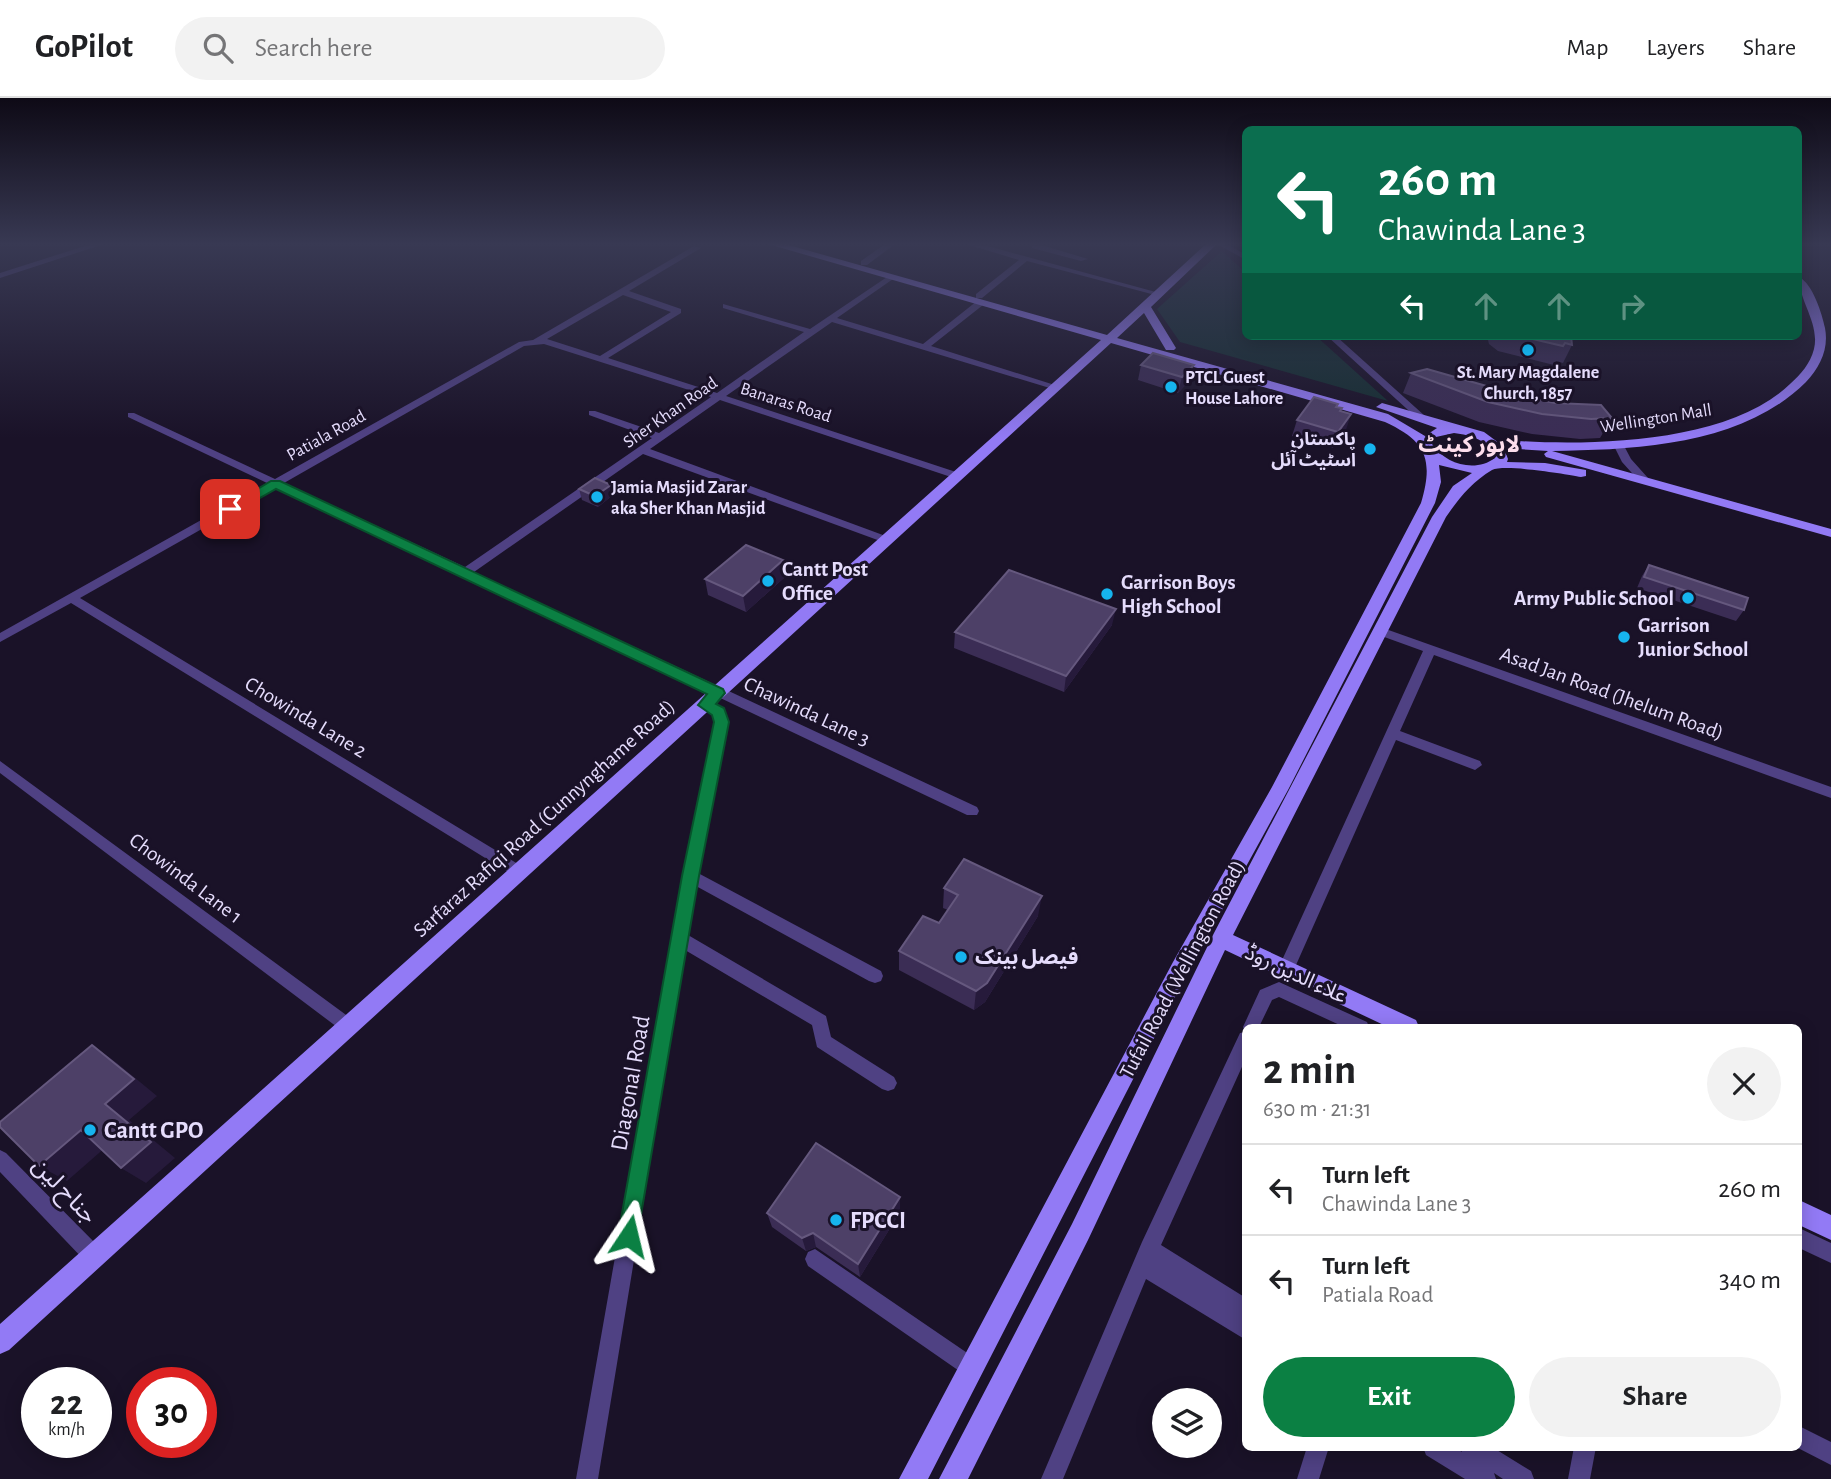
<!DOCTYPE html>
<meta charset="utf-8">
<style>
:root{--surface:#fff;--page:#f2f2f2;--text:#202124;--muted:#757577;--line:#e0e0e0;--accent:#0b8043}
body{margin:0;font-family:"Alegreya Sans","Noto Sans Arabic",sans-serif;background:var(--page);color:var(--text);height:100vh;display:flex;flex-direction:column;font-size:26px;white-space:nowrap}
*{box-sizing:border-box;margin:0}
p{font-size:23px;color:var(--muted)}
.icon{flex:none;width:38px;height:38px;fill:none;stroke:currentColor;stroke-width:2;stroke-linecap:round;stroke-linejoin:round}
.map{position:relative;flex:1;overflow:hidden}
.drawer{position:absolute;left:1242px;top:926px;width:560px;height:427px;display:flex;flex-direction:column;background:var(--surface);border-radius:10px;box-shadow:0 4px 18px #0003}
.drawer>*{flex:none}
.banner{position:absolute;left:1242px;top:28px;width:560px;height:214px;border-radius:10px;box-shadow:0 4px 18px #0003;background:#0b6e4f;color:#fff;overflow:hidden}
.fabs{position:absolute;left:1152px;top:1290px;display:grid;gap:14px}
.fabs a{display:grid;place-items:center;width:70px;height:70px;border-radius:50%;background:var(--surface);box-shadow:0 4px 18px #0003;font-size:35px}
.speed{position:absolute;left:21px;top:1269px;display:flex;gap:14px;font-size:35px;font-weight:700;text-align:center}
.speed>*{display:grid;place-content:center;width:91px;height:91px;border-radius:50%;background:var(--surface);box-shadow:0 4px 18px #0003;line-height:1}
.speed small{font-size:18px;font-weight:400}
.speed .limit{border:10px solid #d22;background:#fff;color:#111}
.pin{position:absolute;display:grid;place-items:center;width:60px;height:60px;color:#fff;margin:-30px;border-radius:14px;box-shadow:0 4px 10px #0006}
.me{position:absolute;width:77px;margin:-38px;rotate:10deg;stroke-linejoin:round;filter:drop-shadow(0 0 5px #0008)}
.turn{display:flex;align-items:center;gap:24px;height:147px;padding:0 21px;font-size:32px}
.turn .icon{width:91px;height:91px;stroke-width:2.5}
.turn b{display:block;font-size:49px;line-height:60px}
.lanes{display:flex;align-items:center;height:66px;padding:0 21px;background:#0003;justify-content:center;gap:35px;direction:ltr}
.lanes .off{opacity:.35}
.round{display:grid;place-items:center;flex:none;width:74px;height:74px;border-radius:37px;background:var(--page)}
.overview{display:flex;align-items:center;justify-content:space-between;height:119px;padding:0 21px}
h1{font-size:42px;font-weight:600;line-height:52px}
.cta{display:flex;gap:14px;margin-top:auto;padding:14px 21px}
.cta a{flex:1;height:80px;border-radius:42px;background:var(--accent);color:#fff;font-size:28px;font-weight:600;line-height:80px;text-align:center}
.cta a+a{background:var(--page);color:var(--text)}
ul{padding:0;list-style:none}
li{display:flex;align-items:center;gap:21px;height:91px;padding:0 21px;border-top:2px solid var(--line)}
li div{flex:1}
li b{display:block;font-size:26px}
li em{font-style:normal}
header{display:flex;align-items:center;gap:42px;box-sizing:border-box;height:98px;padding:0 35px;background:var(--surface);border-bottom:2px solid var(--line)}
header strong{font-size:33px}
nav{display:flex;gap:38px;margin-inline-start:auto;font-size:24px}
.search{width:490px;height:63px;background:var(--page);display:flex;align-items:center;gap:18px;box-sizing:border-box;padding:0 24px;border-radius:38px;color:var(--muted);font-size:26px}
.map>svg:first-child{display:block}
</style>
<header>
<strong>GoPilot</strong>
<div class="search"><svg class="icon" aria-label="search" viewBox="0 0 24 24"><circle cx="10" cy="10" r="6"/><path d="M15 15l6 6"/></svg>Search here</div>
<nav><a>Map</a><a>Layers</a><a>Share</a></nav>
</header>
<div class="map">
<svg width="1831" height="1381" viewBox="0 0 1831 1381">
<rect width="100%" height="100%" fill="#1a1228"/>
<path fill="#162e32" d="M 1222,153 L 1246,175 L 1246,238 L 1316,238 L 1388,303 L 1180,244 L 1157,211 Z"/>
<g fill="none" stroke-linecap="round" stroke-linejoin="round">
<path fill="#4f4183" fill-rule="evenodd" d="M 91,146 L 104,146 L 0,180 L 0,175 Z
M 885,146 L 895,146 L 867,167 L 861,167 L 861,163 Z
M 966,146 L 980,146 L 1163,196 L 1159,198 L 1027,163 L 982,200 L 976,200 L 976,196 L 1019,162 Z
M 1032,146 L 1038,146 L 1088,161 L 1081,163 L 1032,150 Z
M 1217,146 L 1227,146 L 1246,157 L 1246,162 Z
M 694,148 L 701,150 L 629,193 L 681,211 L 681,215 L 608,260 L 717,295 L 804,234 L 723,210 L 723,206 L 810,231 L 890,177 L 893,177 L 893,181 L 837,220 L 923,246 L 977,203 L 983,203 L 983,207 L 931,248 L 1061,289 L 1053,291 L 832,224 L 726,298 L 962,376 L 962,380 L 954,380 L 720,302 L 650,351 L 891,440 L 891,444 L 883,444 L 643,356 L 474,474 L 977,709 L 979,713 L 977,717 L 967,717 L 276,389 L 80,500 L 523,769 L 525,773 L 523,777 L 518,779 L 513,777 L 71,505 L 0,544 L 0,535 L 267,385 L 128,319 L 128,315 L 134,315 L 275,381 L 519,244 L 533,242 ZM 623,197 L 671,214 L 600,258 L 547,241 ZM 544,246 L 711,299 L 659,335 L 595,313 L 589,313 L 589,317 L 652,340 L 465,469 L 284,385 L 524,248 Z
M 1327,238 L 1336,238 L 1425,318 L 1425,322 L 1419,322 Z
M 1618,343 L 1622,344 L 1631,361 L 1648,380 L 1648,384 L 1640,384 L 1622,364 L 1613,346 Z
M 1380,529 L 1831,689 L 1831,700 L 1434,557 L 1400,633 L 1480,663 L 1482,667 L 1475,672 L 1396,642 L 1292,876 L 1286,878 L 1280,876 L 1278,871 L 1423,553 L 1376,536 L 1374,533 Z
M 705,602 L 724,611 L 728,624 L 698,775 L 881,873 L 883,878 L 881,883 L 875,885 L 869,883 L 696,788 L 688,837 L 826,918 L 831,939 L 894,979 L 897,985 L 894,991 L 888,993 L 882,991 L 817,949 L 812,927 L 685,852 L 598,1381 L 576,1381 L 682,778 L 714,624 L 713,617 L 698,607 Z
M 0,663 L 353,922 L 355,927 L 353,932 L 347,935 L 341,932 L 0,675 Z
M 1279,884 L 1367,924 L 1369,929 L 1344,929 L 1279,899 L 1272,902 L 1259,929 L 1246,929 L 1246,960 L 1161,1147 L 1246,1200 L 1246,1242 L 1146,1181 L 1063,1381 L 1041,1381 L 1142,1144 L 1240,935 L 1245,934 L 1243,929 L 1260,892 Z
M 0,1052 L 6,1055 L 101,1151 L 104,1158 L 101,1165 L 94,1168 L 87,1165 L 0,1074 Z
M 1799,1130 L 1831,1145 L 1831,1165 L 1799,1150 Z
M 815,1151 L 979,1263 L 982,1270 L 979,1277 L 972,1280 L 965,1277 L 808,1168 L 805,1161 L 808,1154 Z
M 1799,1328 L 1831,1344 L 1831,1367 L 1796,1349 L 1799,1349 Z
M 1307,1349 L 1329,1349 L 1319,1381 L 1297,1381 Z
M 1423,1349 L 1454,1349 L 1462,1354 L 1460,1349 L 1492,1349 L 1531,1373 L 1534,1381 L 1503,1381 L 1494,1375 L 1496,1381 L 1465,1381 L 1426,1357 Z
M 1574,1349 L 1596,1349 L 1590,1381 L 1568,1381 Z"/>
<path fill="#927af5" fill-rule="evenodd" d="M 768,146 L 785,146 L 1107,237 L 1206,146 L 1217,146 L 1151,209 L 1176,250 L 1174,252 L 1166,252 L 1144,215 L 1117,240 L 1388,316 L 1425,338 L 1437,330 L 1376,309 L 1382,305 L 1484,334 L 1503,348 L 1508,361 L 1507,364 L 1545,365 L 1586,372 L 1586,378 L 1581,379 C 1565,376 1505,366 1492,372 C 1472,384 1459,400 1446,419 L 1233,837 L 1416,922 L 1419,929 L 1388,929 L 1225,852 L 1088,1142 L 968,1381 L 939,1381 L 1072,1126 L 1214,835 L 1432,419 L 1453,388 L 1472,375 L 1439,367 L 1441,384 L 1435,405 L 1288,692 L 1187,876 L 928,1381 L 899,1381 L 1173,864 L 1272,689 L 1421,405 C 1434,361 1426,343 1385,324 L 1111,245 L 9,1252 L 0,1256 L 0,1226 L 1101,242 ZM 1454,335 C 1471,337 1489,342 1495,360 C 1475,375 1445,366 1432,346 L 1436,339 Z
M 1799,179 C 1813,186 1822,216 1825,230 C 1829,251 1820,269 1806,284 C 1743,347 1637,352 1552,353 L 1831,431 L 1831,439 L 1546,359 L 1544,356 L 1548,353 L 1518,351 L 1512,347 L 1518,343 C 1596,348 1731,344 1790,286 C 1801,276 1810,266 1814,251 C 1820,225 1799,204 1799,179 Z
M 1799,1102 L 1831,1117 L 1831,1142 L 1799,1127 Z"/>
</g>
<path fill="#3b2d55" d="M 1487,238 L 1571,238 L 1572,247 L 1563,265 L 1556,263 L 1554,267 L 1498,253 L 1489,246 Z
M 1141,267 L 1190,282 L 1178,295 L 1138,282 Z
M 1411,275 L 1612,320 L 1600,340 L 1580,341 L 1532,336 L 1479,324 L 1403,295 Z
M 1338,306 L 1337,309 L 1341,313 L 1346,332 L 1333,350 L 1292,338 L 1297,322 Z
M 579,391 L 613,397 L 598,409 L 582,402 Z
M 1649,467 L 1744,512 L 1736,523 L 1637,490 L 1642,478 Z
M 785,479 L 746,514 L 708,497 L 705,481 Z
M 1112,527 L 1064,594 L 954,550 L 955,534 Z
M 944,790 L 1038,818 L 985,904 L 974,912 L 899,872 L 899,853 L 939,825 L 948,812 L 943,810 Z
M 900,1114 L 860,1179 L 816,1149 L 806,1153 L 772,1129 L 767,1115 Z"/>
<path fill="#261a3b" d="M 1194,267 L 1190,282 L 1178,295 L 1182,279 Z
M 1351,316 L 1346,332 L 1333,350 L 1338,334 Z
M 611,387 L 613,397 L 598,409 L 595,398 Z
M 783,462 L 785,479 L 746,514 L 743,498 Z
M 1116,511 L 1112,527 L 1064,594 L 1066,578 Z
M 1042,798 L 1038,818 L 985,904 L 974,912 L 976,893 Z
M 92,947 L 117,965 L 157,998 L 129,1022 L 175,1060 L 146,1085 L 121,1070 L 105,1006 Z
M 81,1032 L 107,1048 L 67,1083 L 39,1068 Z
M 900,1099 L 900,1114 L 860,1179 L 858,1166 Z
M 813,1135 L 816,1149 L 806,1153 L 802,1140 Z"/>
<path fill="#4d4067" stroke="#65587e" stroke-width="2" d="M 1520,238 L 1571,238 L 1572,247 L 1565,245 L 1563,248 Z
M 1153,255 L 1194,267 L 1182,279 L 1141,267 Z
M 1427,271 L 1525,299 L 1555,305 L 1601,307 L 1612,320 L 1591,321 L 1542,316 L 1488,304 L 1411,275 Z
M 1314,299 L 1338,306 L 1336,309 L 1342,310 L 1340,313 L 1351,316 L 1338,334 L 1297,322 Z
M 595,380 L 611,387 L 595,398 L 579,391 Z
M 746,447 L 783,462 L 743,498 L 705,481 Z
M 1649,467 L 1748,500 L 1744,512 L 1644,479 Z
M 1009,472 L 1116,511 L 1066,578 L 955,534 Z
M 964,761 L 1042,798 L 987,885 L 976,893 L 899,853 L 923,818 L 939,825 L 958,797 L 944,790 Z
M 92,947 L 134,981 L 105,1006 L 151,1044 L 121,1070 L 81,1032 L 39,1068 L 0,1029 L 0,1024 Z
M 816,1045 L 900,1099 L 858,1166 L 813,1135 L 802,1140 L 767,1115 Z"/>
<linearGradient id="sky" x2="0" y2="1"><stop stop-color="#0e0a16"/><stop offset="0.43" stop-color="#383953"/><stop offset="1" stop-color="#383953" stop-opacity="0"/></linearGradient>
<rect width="1831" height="340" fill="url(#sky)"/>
<path fill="#0b8043" stroke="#07532c" stroke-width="2" d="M 271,383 L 280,383 L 723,591 L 725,595 L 716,606 L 724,610 L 729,624 L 699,778 L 636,1146 L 629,1149 L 621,1146 L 618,1138 L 682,778 L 714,624 L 712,617 L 698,607 L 707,596 L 276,391 L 235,414 L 224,411 Z"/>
<g fill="#16b4ee" stroke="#1a1228" stroke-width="2.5">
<circle cx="1528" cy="252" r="7"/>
<circle cx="1171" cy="289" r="7"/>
<circle cx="1370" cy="351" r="7"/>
<circle cx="597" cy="399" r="7"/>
<circle cx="768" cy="483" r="7"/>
<circle cx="1107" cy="496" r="7"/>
<circle cx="1688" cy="500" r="7"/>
<circle cx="1624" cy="539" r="7"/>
<circle cx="961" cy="859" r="7"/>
<circle cx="90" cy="1032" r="7"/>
<circle cx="836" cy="1122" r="7"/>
</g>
<g text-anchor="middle" stroke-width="6" stroke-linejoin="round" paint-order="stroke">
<g font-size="18" font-weight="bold" fill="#e5dcfc" stroke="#1a1228" text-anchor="start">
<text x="1528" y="280" text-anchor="middle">St. Mary Magdalene<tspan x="1528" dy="21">Church, 1857</tspan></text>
<text x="1185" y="285">PTCL Guest<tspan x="1185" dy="21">House Lahore</tspan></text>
<text x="1356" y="347" text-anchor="end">پاکستان<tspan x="1356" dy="21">اسٹیٹ آئل</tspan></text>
<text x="611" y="395">Jamia Masjid Zarar<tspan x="611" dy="21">aka Sher Khan Masjid</tspan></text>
</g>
<g font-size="18" fill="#e5dcfc" stroke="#1a1228">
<text transform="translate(786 304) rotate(18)" y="6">Banaras Road</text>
<text transform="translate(670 314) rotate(-35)" y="6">Sher Khan Road</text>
<text transform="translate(1656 320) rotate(-9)" y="6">Wellington Mall</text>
<text transform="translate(326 337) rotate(-29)" y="6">Patiala Road</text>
</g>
<g font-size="21" font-weight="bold" fill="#e5dcfc" stroke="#1a1228" text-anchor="start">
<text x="782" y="478">Cantt Post<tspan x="782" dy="24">Office</tspan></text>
<text x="1121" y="491">Garrison Boys<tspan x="1121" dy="24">High School</tspan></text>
<text x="1674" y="507" text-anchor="end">Army Public School</text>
<text x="1638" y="534">Garrison<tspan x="1638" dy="24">Junior School</tspan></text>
<text x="975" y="866">فیصل بینک</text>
</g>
<g font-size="21" fill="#e5dcfc" stroke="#1a1228">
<text transform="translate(1612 595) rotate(20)" y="7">Asad Jan Road (Jhelum Road)</text>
<text transform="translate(807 613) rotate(25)" y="7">Chawinda Lane 3</text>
<text transform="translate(306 619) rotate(31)" y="7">Chowinda Lane 2</text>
<text transform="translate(544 720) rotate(-42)" y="7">Sarfaraz Rafiqi Road (Cunnynghame Road)</text>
<text transform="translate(186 780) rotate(37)" y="7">Chowinda Lane 1</text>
<text transform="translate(1182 871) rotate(-62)" y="7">Tufail Road (Wellington Road)</text>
<text transform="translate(1296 876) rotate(25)" y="7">علاء الدین روڈ</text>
</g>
<g font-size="23" font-weight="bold" fill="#fddeec" stroke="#1a1228">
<text x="1469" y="354">لاہور کینٹ</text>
</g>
<g font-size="24" fill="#e5dcfc" stroke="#1a1228">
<text transform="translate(630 985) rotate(-80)" y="8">Diagonal Road</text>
<text transform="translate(65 1092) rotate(46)" y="8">جناح لین</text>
</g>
<g font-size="24" font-weight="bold" fill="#e5dcfc" stroke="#1a1228" text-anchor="start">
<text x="104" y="1040">Cantt GPO</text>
<text x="850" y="1130">FPCCI</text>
</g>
</g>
</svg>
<div class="fabs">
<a><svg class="icon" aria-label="layers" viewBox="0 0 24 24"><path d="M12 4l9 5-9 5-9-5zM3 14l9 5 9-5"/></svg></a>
</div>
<div class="speed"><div>22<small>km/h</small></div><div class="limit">30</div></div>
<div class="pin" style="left:230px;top:411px;background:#d93025"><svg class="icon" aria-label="arrive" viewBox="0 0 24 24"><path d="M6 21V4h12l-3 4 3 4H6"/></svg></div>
<svg class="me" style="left:629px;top:1138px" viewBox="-20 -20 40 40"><path d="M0-17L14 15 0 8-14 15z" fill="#0b8043" stroke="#fff" stroke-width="4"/></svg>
<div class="banner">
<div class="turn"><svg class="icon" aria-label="left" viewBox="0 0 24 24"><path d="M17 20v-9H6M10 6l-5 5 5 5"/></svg><div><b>260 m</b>Chawinda Lane 3</div></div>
<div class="lanes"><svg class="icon" aria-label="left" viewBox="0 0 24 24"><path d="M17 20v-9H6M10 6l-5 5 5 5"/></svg><svg class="icon off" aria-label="ahead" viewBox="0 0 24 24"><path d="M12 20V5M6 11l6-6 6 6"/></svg><svg class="icon off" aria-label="ahead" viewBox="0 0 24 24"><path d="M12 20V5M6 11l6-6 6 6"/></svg><svg class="icon off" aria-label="right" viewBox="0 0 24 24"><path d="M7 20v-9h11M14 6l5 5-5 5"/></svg></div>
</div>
<section class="drawer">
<div class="overview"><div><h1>2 min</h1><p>630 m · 21:31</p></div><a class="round"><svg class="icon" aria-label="close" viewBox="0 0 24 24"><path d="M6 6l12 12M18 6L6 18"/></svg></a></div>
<ul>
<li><svg class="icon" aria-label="left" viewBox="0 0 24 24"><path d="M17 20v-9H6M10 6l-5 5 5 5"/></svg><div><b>Turn left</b><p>Chawinda Lane 3</p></div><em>260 m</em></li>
<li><svg class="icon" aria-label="left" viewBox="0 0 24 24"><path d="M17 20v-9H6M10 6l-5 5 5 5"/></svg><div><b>Turn left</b><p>Patiala Road</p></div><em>340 m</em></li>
</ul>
<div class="cta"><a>Exit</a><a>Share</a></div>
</section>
</div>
